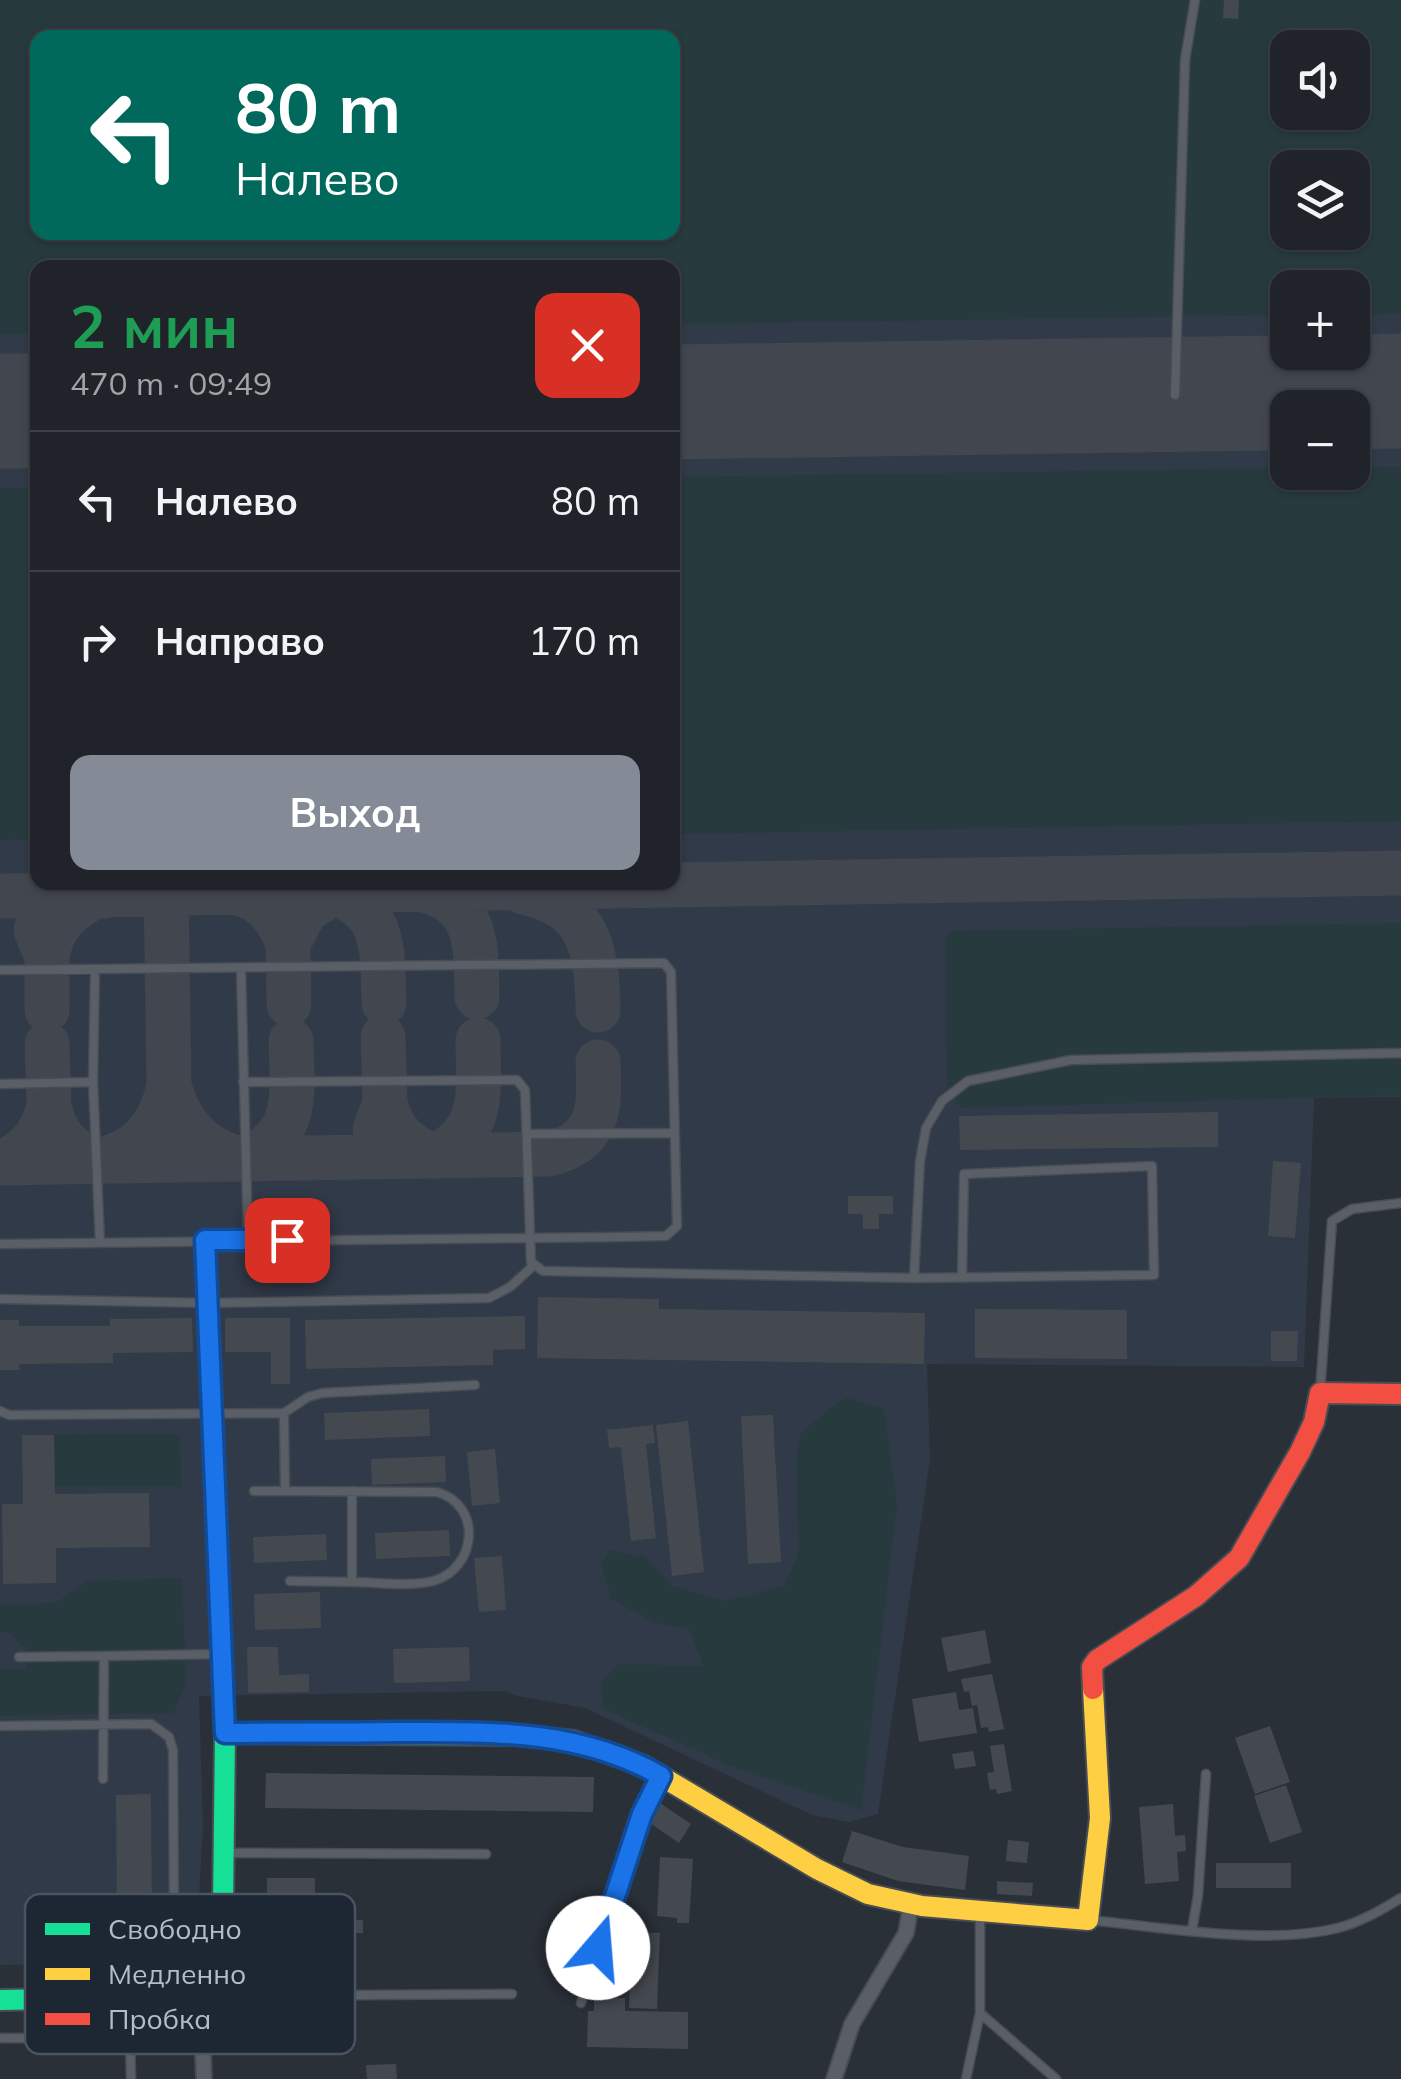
<!DOCTYPE html>
<html lang="ru">
<meta charset="utf-8">
<style>
:root{--surface:#20242a;--page:#2d3036;--text:#f1f3f6;--muted:#a2a4a8;--line:#3d4147;--accent:#848b96}
body{margin:0;font-family:Mulish,sans-serif;background:var(--page);color:var(--text);height:100vh;display:flex;flex-direction:column;font-size:38px;white-space:nowrap}
*{box-sizing:border-box;margin:0}
p{font-size:32px;color:var(--muted)}
.icon{flex:none;width:55px;height:55px;fill:none;stroke:currentColor;stroke-width:2;stroke-linecap:round;stroke-linejoin:round}
.map{position:relative;flex:1;overflow:hidden}
.sheet{position:absolute;left:30px;top:260px;width:650px;height:630px;display:flex;flex-direction:column;background:var(--surface);border-radius:20px;box-shadow:0 2px 8px #0004,0 0 0 2px var(--line)}
.sheet>*{flex:none}
.guide{position:absolute;left:30px;top:30px;width:650px;height:210px;border-radius:20px;box-shadow:0 2px 8px #0004,0 0 0 2px var(--line);background:#00695c;color:#fff;overflow:hidden}
.tools{position:absolute;left:1270px;top:30px;display:grid;gap:20px}
.tools a{display:grid;place-items:center;width:100px;height:100px;border-radius:20px;background:var(--surface);box-shadow:0 2px 8px #0004,0 0 0 2px var(--line);font-size:50px}
.pin{position:absolute;display:grid;place-items:center;width:85px;height:85px;color:#fff;margin:-42px;border-radius:20px;box-shadow:0 5px 15px #0006}
.me{position:absolute;width:110px;margin:-55px;rotate:18deg;stroke-linejoin:round;filter:drop-shadow(0 0 8px #0008)}
.turn{display:flex;align-items:center;gap:35px;height:210px;padding:0 40px;font-size:45px}
.turn .icon{width:130px;height:130px;stroke-width:2.5}
.turn b{display:block;font-size:70px;line-height:85px}
.round{display:grid;place-items:center;flex:none;width:105px;height:105px;border-radius:20px;background:var(--page)}
.summary{display:flex;align-items:center;justify-content:space-between;height:170px;padding:0 40px}
h1{font-size:60px;font-weight:700;line-height:75px;color:#1e9e55}
.primary-button{display:flex;gap:20px;margin-top:auto;padding:20px 40px}
.primary-button a{flex:1;height:115px;border-radius:20px;background:var(--accent);color:#fff;font-size:40px;font-weight:700;line-height:115px;text-align:center}
ul{padding:0;list-style:none}
li{display:flex;align-items:center;gap:30px;height:140px;padding:0 40px;border-top:2px solid var(--line)}
li div{flex:1}
li b{display:block;font-size:38px}
li em{font-style:normal}
.map>svg:first-child{display:block}
</style>
<div class="map">
<svg width="1401" height="2079" viewBox="0 0 1401 2079">
<rect width="100%" height="100%" fill="#2a3038"/>
<path fill="#313a48" fill-rule="evenodd" d="M 0,0 L 1401,0 L 1401,1097 L 1314,1098 L 1304,1367 L 927,1364 L 930,1459 L 878,1814 L 849,1822 L 812,1815 L 585,1708 L 513,1695 L 505,1691 L 199,1696 L 203,1826 L 196,1950 L 183,1961 L 0,1965 ZM 38,38 L 672,38 L 672,232 L 38,232 ZM 1288,48 L 1352,48 L 1352,112 L 1288,112 ZM 1288,168 L 1352,168 L 1352,232 L 1288,232 ZM 38,268 L 672,268 L 672,882 L 38,882 ZM 1288,288 L 1352,288 L 1352,352 L 1288,352 ZM 1288,408 L 1352,408 L 1352,472 L 1288,472 Z"/>
<path fill="#273a3e" fill-rule="evenodd" d="M 0,0 L 1401,0 L 1401,314 L 1353,314 L 1352,288 L 1288,288 L 1287,315 L 673,324 L 672,268 L 38,268 L 37,333 L 0,334 ZM 38,38 L 672,38 L 672,232 L 38,232 ZM 1288,48 L 1352,48 L 1352,112 L 1288,112 ZM 1288,168 L 1352,168 L 1352,232 L 1288,232 Z
M 1353,467 L 1401,467 L 1401,821 L 673,834 L 673,477 L 1287,468 L 1288,472 L 1352,472 Z
M 0,488 L 37,488 L 37,839 L 0,840 Z
M 1401,923 L 1401,1095 L 961,1108 L 947,1086 L 946,939 L 953,931 Z
M 845,1397 L 884,1409 L 897,1504 L 861,1810 L 731,1766 L 604,1709 L 601,1683 L 619,1664 L 704,1666 L 688,1628 L 658,1624 L 612,1600 L 601,1565 L 610,1550 L 645,1557 L 672,1586 L 726,1601 L 784,1586 L 798,1556 L 797,1456 L 801,1433 Z
M 180,1434 L 181,1487 L 55,1487 L 54,1435 Z
M 182,1578 L 186,1683 L 173,1713 L 0,1716 L 0,1669 L 26,1669 L 27,1649 L 7,1632 L 0,1632 L 0,1604 L 56,1603 L 88,1581 Z"/>
<g fill="none" stroke-linecap="round" stroke-linejoin="round">
<path stroke="#42464e" stroke-width="45" d="M 166,882 L 169,1086
M 419,889 C 480,902 476,946 477,997
M 230,891 C 261,896 277,915 288,944 L 306,910 L 337,891
M 327,891 C 388,908 382,950 384,1003
M 523,892 C 590,906 597,950 598,1010
M 0,896 L 1401,873
M 36,930 L 47,957 L 47,1010
M 288,944 L 289,1004
M 47,957 C 52,924 71,908 100,894 L 106,896
M 47,1044 L 49,1106
M 385,1102 C 391,1132 408,1145 434,1157 C 487,1130 478,1092 478,1040
M 375,1130 L 385,1102 L 383,1037
M 0,1161 L 5,1162 C 30,1148 42,1134 49,1106 C 55,1136 69,1150 97,1161 C 139,1152 160,1127 169,1086 C 180,1126 204,1152 246,1160 C 301,1133 292,1093 291,1041
M 0,1163 L 549,1154 C 601,1141 600,1107 598,1062"/>
<path stroke="#42464e" stroke-width="115" d="M 672,402 L 1401,391
M 0,411 L 38,411"/>
</g>
<path fill="#444950" d="M 1224,0 L 1239,0 L 1238,19 L 1223,18 Z
M 1218,1112 L 1218,1147 L 960,1150 L 959,1116 Z
M 1273,1161 L 1301,1163 L 1295,1238 L 1268,1236 Z
M 848,1196 L 893,1196 L 893,1214 L 879,1214 L 879,1229 L 863,1229 L 863,1214 L 848,1214 Z
M 538,1297 L 659,1299 L 659,1309 L 925,1313 L 924,1364 L 537,1358 Z
M 975,1309 L 1127,1310 L 1127,1359 L 975,1358 Z
M 525,1316 L 525,1349 L 493,1350 L 493,1365 L 306,1369 L 305,1320 Z
M 192,1318 L 193,1352 L 113,1353 L 113,1363 L 19,1364 L 20,1370 L 0,1370 L 0,1320 L 19,1320 L 19,1326 L 110,1326 L 110,1319 Z
M 225,1318 L 290,1318 L 290,1384 L 271,1384 L 271,1352 L 225,1352 Z
M 1271,1331 L 1298,1331 L 1297,1361 L 1271,1361 Z
M 429,1409 L 430,1436 L 325,1440 L 324,1413 Z
M 773,1415 L 781,1562 L 748,1564 L 741,1416 Z
M 688,1421 L 704,1572 L 672,1576 L 656,1425 Z
M 653,1425 L 655,1443 L 646,1444 L 656,1538 L 631,1541 L 621,1447 L 609,1448 L 607,1430 Z
M 22,1435 L 54,1435 L 55,1494 L 149,1493 L 150,1547 L 56,1548 L 56,1583 L 3,1584 L 2,1504 L 23,1504 Z
M 495,1449 L 500,1503 L 472,1506 L 467,1452 Z
M 445,1456 L 446,1482 L 372,1485 L 371,1459 Z
M 449,1530 L 450,1556 L 376,1559 L 375,1533 Z
M 326,1534 L 327,1560 L 254,1563 L 253,1537 Z
M 502,1556 L 506,1610 L 479,1612 L 474,1558 Z
M 320,1592 L 321,1628 L 255,1630 L 254,1594 Z
M 985,1630 L 991,1663 L 948,1672 L 941,1638 Z
M 247,1647 L 278,1647 L 279,1675 L 309,1674 L 309,1692 L 248,1693 Z
M 469,1647 L 470,1681 L 394,1683 L 393,1649 Z
M 992,1674 L 1004,1729 L 989,1732 L 988,1727 L 981,1728 L 977,1705 L 972,1706 L 969,1691 L 964,1692 L 961,1679 Z
M 956,1692 L 959,1710 L 973,1708 L 977,1733 L 919,1742 L 912,1699 Z
M 1270,1726 L 1290,1782 L 1255,1794 L 1235,1738 Z
M 1004,1744 L 1012,1791 L 997,1794 L 996,1789 L 990,1790 L 987,1773 L 994,1772 L 990,1746 Z
M 973,1751 L 976,1766 L 955,1769 L 952,1754 Z
M 266,1773 L 594,1777 L 593,1812 L 265,1808 Z
M 1286,1785 L 1302,1832 L 1270,1843 L 1254,1796 Z
M 151,1794 L 152,1919 L 117,1919 L 116,1795 Z
M 657,1801 L 691,1824 L 679,1843 L 644,1819 Z
M 1173,1804 L 1175,1836 L 1185,1835 L 1186,1851 L 1177,1852 L 1179,1881 L 1145,1884 L 1139,1807 Z
M 852,1831 L 903,1847 L 969,1856 L 965,1890 L 898,1881 L 842,1862 Z
M 1008,1840 L 1029,1842 L 1027,1863 L 1006,1861 Z
M 660,1857 L 693,1859 L 689,1923 L 677,1923 L 677,1918 L 657,1916 Z
M 1216,1863 L 1291,1863 L 1291,1888 L 1216,1888 Z
M 267,1878 L 315,1878 L 315,1895 L 267,1894 Z
M 997,1881 L 1033,1883 L 1032,1896 L 997,1894 Z
M 315,1920 L 363,1920 L 363,1933 L 315,1933 Z
M 632,1932 L 660,1933 L 657,2009 L 629,2008 Z
M 594,1997 L 625,1998 L 625,2011 L 688,2012 L 688,2049 L 587,2047 L 588,2011 L 594,2011 Z
M 396,2064 L 397,2079 L 367,2079 L 366,2065 Z"/>
<g fill="none" stroke-linecap="round" stroke-linejoin="round">
<g stroke="#484c53" stroke-width="11">
<path id="lane" d="M 1175,395 L 1185,60 L 1195,0
M 241,968 L 248,1239
M 0,970 L 664,963 L 671,972 L 677,1226 L 666,1236 L 618,1237 L 0,1244
M 93,1082 L 95,969
M 243,1082 L 517,1080 L 525,1090 L 531,1262 L 543,1271 L 914,1278
M 0,1084 L 93,1082 L 100,1243
M 528,1134 L 674,1133
M 205,1240 L 225,1733
M 962,1277 L 964,1174 L 1152,1166 L 1154,1275 L 914,1278 L 920,1161 L 926,1128 L 942,1101 L 968,1081 L 1071,1060 L 1401,1053
M 0,1299 L 208,1303 L 489,1298 L 510,1287 L 533,1266
M 1320,1393 L 1332,1221 L 1352,1209 L 1401,1203
M 0,1411 L 9,1415 L 284,1413 L 308,1397 L 322,1393 L 475,1385
M 284,1413 L 285,1491 L 437,1492 C 483,1505 477,1569 433,1581 C 409,1587 376,1582 352,1582 L 352,1491
M 254,1491 L 285,1491
M 290,1581 L 352,1582
M 19,1657 L 104,1656
M 0,1726 L 151,1724 L 169,1737 L 173,1750 L 174,1917
M 103,1779 L 104,1656 L 223,1654
M 226,1853 L 486,1854
M 980,1915 L 980,2013 L 1056,2079
M 1088,1920 C 1163,1927 1265,1946 1338,1928 C 1361,1922 1381,1910 1401,1898
M 1192,1930 L 1198,1895 L 1206,1774
M 222,1996 L 512,1994
M 129,1999 L 131,2079
M 581,2003 L 641,1815 L 660,1777
M 0,2038 L 130,2039
M 966,2079 L 980,2013"/>
</g>
<g stroke="#484c53" stroke-width="18">
<path id="street" d="M 201,1996 L 204,2079
M 834,2079 L 852,2024 L 906,1933 L 911,1904"/>
</g>
<g stroke="#484c53" stroke-width="24">
<path id="fast" d="M 0,2000 L 222,1996 L 225,1733 L 515,1735"/>
</g>
<g stroke="#484c53" stroke-width="24">
<path id="slow" d="M 515,1735 L 574,1741 L 644,1766 L 817,1869 L 868,1894 L 922,1906 L 1088,1920 L 1100,1818 L 1093,1689"/>
</g>
<g stroke="#484c53" stroke-width="24">
<path id="jam" d="M 1093,1689 L 1092,1667 L 1097,1660 L 1196,1596 L 1239,1558 L 1300,1452 L 1314,1422 L 1320,1393 L 1401,1394"/>
</g>
<use href="#lane" stroke="#5a5e66" stroke-width="8"/>
<use href="#street" stroke="#5a5e66" stroke-width="14"/>
<use href="#fast" stroke="#16e098" stroke-width="20"/>
<use href="#slow" stroke="#ffcf43" stroke-width="20"/>
<use href="#jam" stroke="#f24e42" stroke-width="20"/>
</g>
<g fill="none" stroke-linecap="round" stroke-linejoin="round">
<g stroke="#114b97" stroke-width="25">
<path id="route" d="M 287,1240 L 205,1240 L 225,1733 C 281,1732 337,1733 393,1732 C 486,1732 577,1728 661,1776 L 642,1814 L 598,1948"/>
</g>
<use href="#route" stroke="#1a73e8" stroke-width="18"/>
</g>
<rect x="25" y="1894" width="330" height="160" rx="15" fill="#1d2633" stroke="#4a5360" stroke-width="2.5"/>
<rect x="45" y="1923" width="45" height="12" fill="#16e098"/>
<rect x="45" y="1968" width="45" height="12" fill="#ffcf43"/>
<rect x="45" y="2013" width="45" height="12" fill="#f24e42"/>
<g font-size="28" fill="#b4bcc9">
<text x="108" y="1939">Свободно</text>
<text x="108" y="1984">Медленно</text>
<text x="108" y="2029">Пробка</text>
</g>
</svg>
<div class="tools">
<a><svg class="icon" aria-label="sound" viewBox="0 0 24 24"><path d="M4 9h4l5-4v14l-5-4H4zM17 9q2 3 0 6"/></svg></a>
<a><svg class="icon" aria-label="layers" viewBox="0 0 24 24"><path d="M12 4l9 5-9 5-9-5zM3 14l9 5 9-5"/></svg></a>
<a>+</a>
<a>−</a>
</div>
<div class="pin" style="left:287px;top:1240px;background:#d93025"><svg class="icon" aria-label="arrive" viewBox="0 0 24 24"><path d="M6 21V4h12l-3 4 3 4H6"/></svg></div>
<svg class="me" style="left:598px;top:1948px" viewBox="-20 -20 40 40"><circle r="19" fill="#fff"/><path d="M0-13L10 11 0 6-10 11z" fill="#1a73e8"/></svg>
<div class="guide">
<div class="turn"><svg class="icon" aria-label="left" viewBox="0 0 24 24"><path d="M17 20v-9H6M10 6l-5 5 5 5"/></svg><div><b>80 m</b>Налево</div></div>
</div>
<section class="sheet">
<div class="summary"><div><h1>2 мин</h1><p>470 m · 09:49</p></div><a class="round" style="background:#d93025;color:#fff"><svg class="icon" aria-label="close" viewBox="0 0 24 24"><path d="M6 6l12 12M18 6L6 18"/></svg></a></div>
<ul>
<li><svg class="icon" aria-label="left" viewBox="0 0 24 24"><path d="M17 20v-9H6M10 6l-5 5 5 5"/></svg><div><b>Налево</b></div><em>80 m</em></li>
<li><svg class="icon" aria-label="right" viewBox="0 0 24 24"><path d="M7 20v-9h11M14 6l5 5-5 5"/></svg><div><b>Направо</b></div><em>170 m</em></li>
</ul>
<div class="primary-button"><a>Выход</a></div>
</section>
</div>
